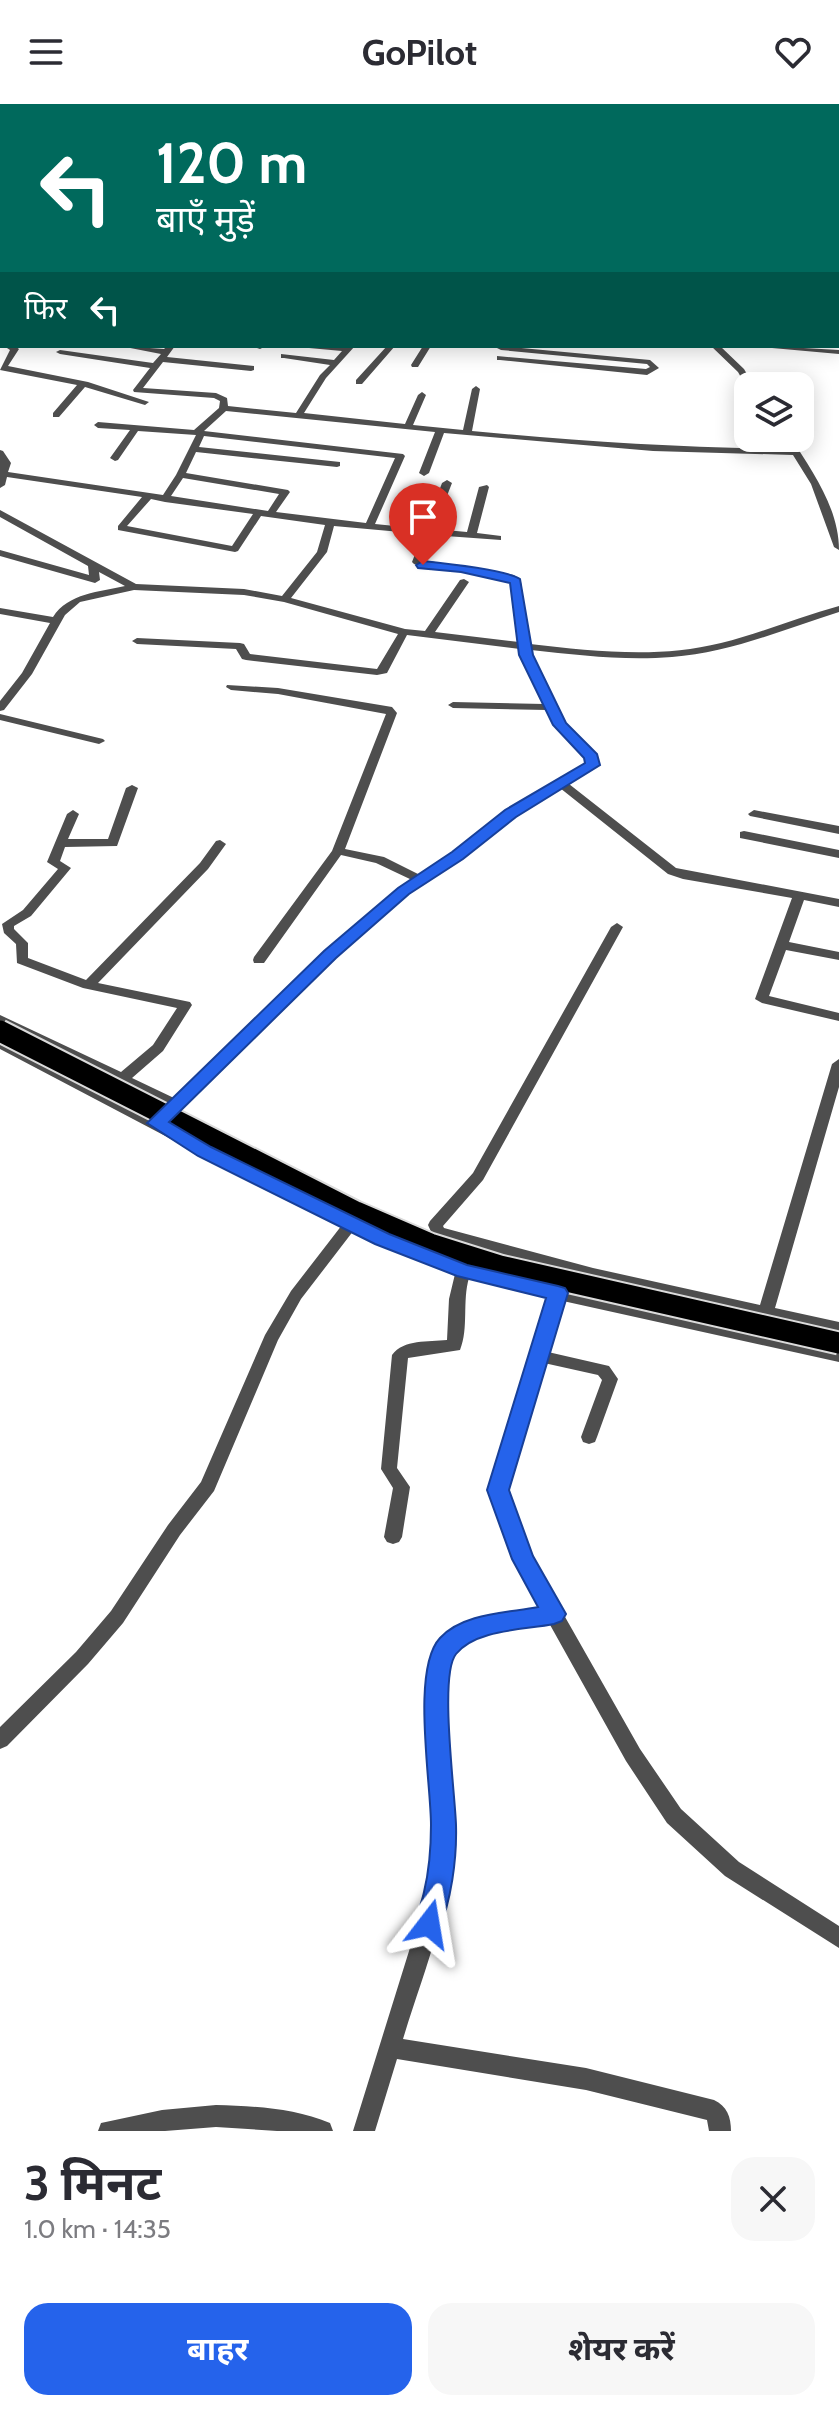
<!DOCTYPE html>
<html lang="hi">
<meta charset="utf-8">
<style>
:root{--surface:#fff;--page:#f7f7f7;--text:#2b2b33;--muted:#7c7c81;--accent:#2563eb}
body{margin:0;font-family:Cabin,"Noto Sans Devanagari",sans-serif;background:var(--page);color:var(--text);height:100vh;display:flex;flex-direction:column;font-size:30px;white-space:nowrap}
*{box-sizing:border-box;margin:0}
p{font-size:26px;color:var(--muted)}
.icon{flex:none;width:44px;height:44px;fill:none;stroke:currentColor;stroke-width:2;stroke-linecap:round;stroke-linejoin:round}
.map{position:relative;height:2027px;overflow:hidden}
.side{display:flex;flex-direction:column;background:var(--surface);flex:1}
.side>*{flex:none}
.banner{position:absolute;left:0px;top:0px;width:840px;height:244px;box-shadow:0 4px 20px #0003;background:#00695c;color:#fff;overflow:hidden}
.controls{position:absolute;left:734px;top:268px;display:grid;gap:16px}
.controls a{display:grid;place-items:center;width:80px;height:80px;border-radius:16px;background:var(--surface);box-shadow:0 4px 20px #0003;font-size:40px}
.pin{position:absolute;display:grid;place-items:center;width:68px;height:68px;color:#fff;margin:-82px -34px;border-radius:50% 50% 50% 0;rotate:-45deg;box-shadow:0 0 8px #0007}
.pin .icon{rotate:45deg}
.me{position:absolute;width:88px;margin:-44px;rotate:14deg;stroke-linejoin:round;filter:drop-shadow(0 0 6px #0008)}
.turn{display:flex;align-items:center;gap:28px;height:168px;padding:0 24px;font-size:36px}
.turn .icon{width:104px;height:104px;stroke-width:2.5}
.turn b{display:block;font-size:56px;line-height:68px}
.then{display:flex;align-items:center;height:76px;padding:0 24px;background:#0003;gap:16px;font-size:30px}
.round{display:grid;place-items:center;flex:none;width:84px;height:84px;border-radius:24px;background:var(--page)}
.summary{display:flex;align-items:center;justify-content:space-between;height:136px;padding:0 24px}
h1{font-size:48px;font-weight:700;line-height:60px}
.button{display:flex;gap:16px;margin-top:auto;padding:16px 24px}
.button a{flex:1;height:92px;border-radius:24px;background:var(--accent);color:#fff;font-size:32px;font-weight:700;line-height:92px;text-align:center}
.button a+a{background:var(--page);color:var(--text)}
header{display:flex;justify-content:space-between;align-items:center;height:104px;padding:0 24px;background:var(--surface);font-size:36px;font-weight:700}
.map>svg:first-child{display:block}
</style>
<header><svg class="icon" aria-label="menu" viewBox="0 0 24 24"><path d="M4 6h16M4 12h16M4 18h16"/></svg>GoPilot<svg class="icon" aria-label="heart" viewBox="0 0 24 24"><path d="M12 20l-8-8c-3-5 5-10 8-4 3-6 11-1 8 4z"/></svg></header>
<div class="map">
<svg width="839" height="2027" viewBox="0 0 839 2027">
<rect width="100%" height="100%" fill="#fff"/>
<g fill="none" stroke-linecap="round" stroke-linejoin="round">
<path fill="#4e4e4e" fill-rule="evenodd" d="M 310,0 L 359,0 L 364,2 L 315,2 Z
M 504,0 L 529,0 L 526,2 Z
M 0,13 L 2,13 L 2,17 L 0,17 Z
M 0,30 L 2,30 L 2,34 L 0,34 Z
M 0,86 L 2,86 L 2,90 L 0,90 Z
M 0,96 L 2,96 L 2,100 L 0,100 Z
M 0,108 L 2,108 L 2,114 L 0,114 Z
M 838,112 L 839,112 L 839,116 L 838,116 Z
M 0,134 L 2,134 L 2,138 L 0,138 Z
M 0,165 L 2,165 L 2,169 L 0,169 Z
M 0,202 L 2,202 L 2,210 L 0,210 Z
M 4,242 L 15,242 L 19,245 L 8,262 L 88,278 L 149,298 L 145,301 L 85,283 L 59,313 L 53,313 L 53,309 L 77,281 L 0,266 L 10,246 Z
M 120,242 L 164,245 L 167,242 L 175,242 L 167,253 L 254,262 L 254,266 L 251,267 L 163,258 L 143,284 L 216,289 L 227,294 L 228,302 L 296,309 L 320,271 L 330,261 L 284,254 L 281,254 L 281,250 L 334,256 L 342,247 L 309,244 L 305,242 L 355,242 L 326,274 L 304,309 L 405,320 L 418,291 L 422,288 L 426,291 L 413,321 L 463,326 L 472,285 L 476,282 L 480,285 L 472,327 C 578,337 683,344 790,345 L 783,334 L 791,334 C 813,368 839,405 839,446 L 834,443 L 811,380 L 793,351 L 653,347 L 444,329 L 429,369 L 424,372 L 419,369 L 435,328 L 226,307 L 204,327 L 403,350 L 405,352 L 375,420 L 425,425 L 442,379 L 447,376 L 452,379 L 434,425 L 467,428 L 479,383 L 487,381 L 489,383 L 477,429 L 501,432 L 501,436 L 432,431 L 423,456 L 514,471 L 521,478 L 530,540 C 593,547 657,555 721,539 C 761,529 799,513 839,502 L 839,508 C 785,525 729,549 672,553 C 624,557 578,551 531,546 L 565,620 L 597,653 L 596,663 L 569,680 L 676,764 L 839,795 L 839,803 L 804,796 L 789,838 L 839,848 L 839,856 L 786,846 L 769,892 L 839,909 L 839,917 L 762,899 L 755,895 L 792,794 L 683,775 L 668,770 L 560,684 L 514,711 L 462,755 L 408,790 L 335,854 L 165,1019 L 280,1079 L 430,1149 L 466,1162 L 530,1178 L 839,1246 L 839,1258 L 563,1197 L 548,1248 L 609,1262 L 618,1275 L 597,1333 L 595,1338 L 589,1340 L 583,1338 L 581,1333 L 602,1276 L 598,1271 L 544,1259 L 506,1386 L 531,1453 L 640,1645 L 681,1705 L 739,1758 L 839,1822 L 839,1844 L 725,1772 L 667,1719 L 626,1657 L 549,1519 C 523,1524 468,1526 453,1550 C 435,1577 453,1684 454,1721 C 455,1793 424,1866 403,1935 L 586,1964 L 714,1996 C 727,2002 731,2013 731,2027 L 709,2027 L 707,2016 L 586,1986 L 397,1955 L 375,2027 L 353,2027 L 428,1786 L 434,1723 L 427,1593 L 430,1558 L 442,1535 L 467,1519 L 541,1505 L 514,1455 L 490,1386 L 549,1194 L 469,1174 C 462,1197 469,1224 460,1246 L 408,1254 L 397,1364 L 410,1383 L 402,1433 L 399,1438 L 393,1440 L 387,1438 L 384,1433 L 393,1384 L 381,1365 L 392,1251 C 404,1235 428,1238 447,1236 L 449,1195 L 455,1170 L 420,1157 L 354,1126 L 301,1195 L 278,1236 L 214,1387 L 180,1431 L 123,1519 L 88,1560 L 7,1642 L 0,1645 L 0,1623 L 76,1548 L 111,1507 L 168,1421 L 201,1378 L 265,1231 L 291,1187 L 342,1121 L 270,1087 L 0,945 L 0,935 L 154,1014 L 166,1002 L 0,920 L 0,911 L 121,968 L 153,941 L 177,904 L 83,884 L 17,859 L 16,840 L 4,829 L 2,820 L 23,806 L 58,765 L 47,758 L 67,710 L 73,706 L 79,710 L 68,735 L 108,735 L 126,684 L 132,681 L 138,684 L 117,742 L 65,743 L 60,757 L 71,764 L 31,812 L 14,822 L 14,825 L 28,839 L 28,854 L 86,876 L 200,759 L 216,737 L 220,736 L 226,740 L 208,765 L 98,879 L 190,898 L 192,901 L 163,947 L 132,974 L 174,994 L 325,848 L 400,784 L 412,776 L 376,759 L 341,751 L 264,859 L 254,859 L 253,856 L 254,853 L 332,747 L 386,610 L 278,590 L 231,586 L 226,583 L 227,581 L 278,584 L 392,603 L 397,609 L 345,745 L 384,753 L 420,771 L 454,749 L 506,707 L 586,660 L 585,654 L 556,623 L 547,606 L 453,604 L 448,601 L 453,598 L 544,600 L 521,551 L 520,545 L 407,531 L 387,569 L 377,571 L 246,556 L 242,555 L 236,545 L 137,540 L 132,537 L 137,534 L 240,539 L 244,540 L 250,550 L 377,565 L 398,530 L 284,498 L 244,491 L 134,486 L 80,498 L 65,511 L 32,570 L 4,606 L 0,607 L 0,597 L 22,569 L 50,519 L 0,510 L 0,504 L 53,513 C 68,489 100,488 125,482 L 99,468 L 100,476 L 95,479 L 0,452 L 0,446 L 89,471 L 88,462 L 0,413 L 0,406 L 136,480 L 244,485 L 282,492 L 317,448 L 325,421 L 261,412 L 238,447 L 235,448 L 118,426 L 118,422 L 142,393 L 7,373 L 5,381 L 0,384 L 0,346 L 3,347 L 11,359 L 8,368 L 163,391 L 176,371 L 196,331 L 138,327 L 118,356 L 115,357 L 110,354 L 130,326 L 98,324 L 94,321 L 98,318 L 194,326 L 219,304 L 220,297 L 214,294 L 134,288 L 133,286 L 150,264 L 60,250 L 56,248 L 60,246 L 153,259 L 161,250 ZM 204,332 L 395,354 L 366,419 L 276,408 L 290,388 L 288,386 L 186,369 L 196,348 L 337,363 L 340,362 L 340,358 L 199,343 ZM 183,374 L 279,390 L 268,407 L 171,392 ZM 151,395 L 165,398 L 253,410 L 232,442 L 127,422 ZM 334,422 L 423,430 L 412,458 L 414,460 L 507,475 L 511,479 L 519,538 L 435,528 L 469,478 L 464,475 L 460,476 L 425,527 L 405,525 L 291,494 L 327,448 Z
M 251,242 L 263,242 L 264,243 L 260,245 Z
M 387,242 L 395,242 L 362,280 L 356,280 L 356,276 Z
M 423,242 L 431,242 L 418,263 L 412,263 L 411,261 Z
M 499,242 L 650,256 L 659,264 L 647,271 L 500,256 L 497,256 L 497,252 L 646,265 L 650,263 L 647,260 L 501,246 L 497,244 Z
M 711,242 L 720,242 L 744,265 L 754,282 L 747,284 L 738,268 Z
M 768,242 L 839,246 L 839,250 L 772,244 Z
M 0,610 L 103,635 L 105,637 L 99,640 L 0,616 Z
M 754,706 L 839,722 L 839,730 L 750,712 L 748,710 Z
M 744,727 L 839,746 L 839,754 L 740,734 L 740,728 Z
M 617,819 L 623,823 L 483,1076 L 443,1122 L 444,1124 L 593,1164 L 760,1201 L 832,960 L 839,955 L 839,983 L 775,1204 L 839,1218 L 839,1230 L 593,1176 L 438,1133 L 433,1132 L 428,1121 L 430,1117 L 473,1069 L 611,823 Z
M 216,2001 C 254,2002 294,2004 330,2019 L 333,2027 L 277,2027 L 216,2023 L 165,2027 L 98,2027 L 101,2019 L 162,2006 Z"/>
<g stroke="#dbdbdb" stroke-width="25" stroke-linecap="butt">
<path id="primary-bridge" d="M 0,927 L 356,1108 L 430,1140 L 500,1162 L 839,1239"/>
</g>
<use href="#primary-bridge" stroke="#000" stroke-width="21"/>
</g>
<path fill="#2563eb" stroke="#184099" stroke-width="2" d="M 423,457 C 442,459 507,466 520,475 L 533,551 L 566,619 L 597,650 L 600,661 L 516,713 L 463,755 L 409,790 L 336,854 L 169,1018 L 211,1043 L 389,1130 L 467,1161 L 558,1182 L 565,1184 L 568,1189 L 509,1386 L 533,1452 L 566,1510 L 562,1517 L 554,1520 C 525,1526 476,1525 456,1550 C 439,1571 455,1688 456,1721 C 457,1756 451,1797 438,1829 L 429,1833 L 419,1829 C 413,1815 421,1803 424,1788 C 429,1767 431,1742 431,1721 C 431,1678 411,1565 440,1534 C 463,1509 507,1509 538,1503 L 512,1455 L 487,1386 L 546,1194 L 457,1172 L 375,1140 L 198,1052 L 147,1019 L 324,847 L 398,784 L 452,748 L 505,706 L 585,659 L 584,654 L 553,621 L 519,551 L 510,479 L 461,468 L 418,464 L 416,461 Z"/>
</svg>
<div class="controls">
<a><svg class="icon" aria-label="layers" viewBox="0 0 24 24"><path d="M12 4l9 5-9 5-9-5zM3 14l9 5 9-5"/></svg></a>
</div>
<div class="pin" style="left:423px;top:461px;background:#d93025"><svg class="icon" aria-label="arrive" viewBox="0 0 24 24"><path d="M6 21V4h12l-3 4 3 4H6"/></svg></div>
<svg class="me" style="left:429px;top:1820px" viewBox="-20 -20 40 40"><path d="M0-17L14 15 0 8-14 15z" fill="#2563eb" stroke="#fff" stroke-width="4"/></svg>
<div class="banner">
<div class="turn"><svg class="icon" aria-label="left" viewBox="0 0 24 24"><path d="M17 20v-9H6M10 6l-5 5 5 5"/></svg><div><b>120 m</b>बाएँ मुड़ें</div></div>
<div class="then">फिर<svg class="icon" aria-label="left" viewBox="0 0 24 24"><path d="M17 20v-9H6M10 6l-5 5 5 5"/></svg></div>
</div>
</div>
<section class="side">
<div class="summary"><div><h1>3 मिनट</h1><p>1.0 km · 14:35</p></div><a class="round"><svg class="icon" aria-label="close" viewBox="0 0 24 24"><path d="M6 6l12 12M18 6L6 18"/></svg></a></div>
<div class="button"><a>बाहर</a><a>शेयर करें</a></div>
</section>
